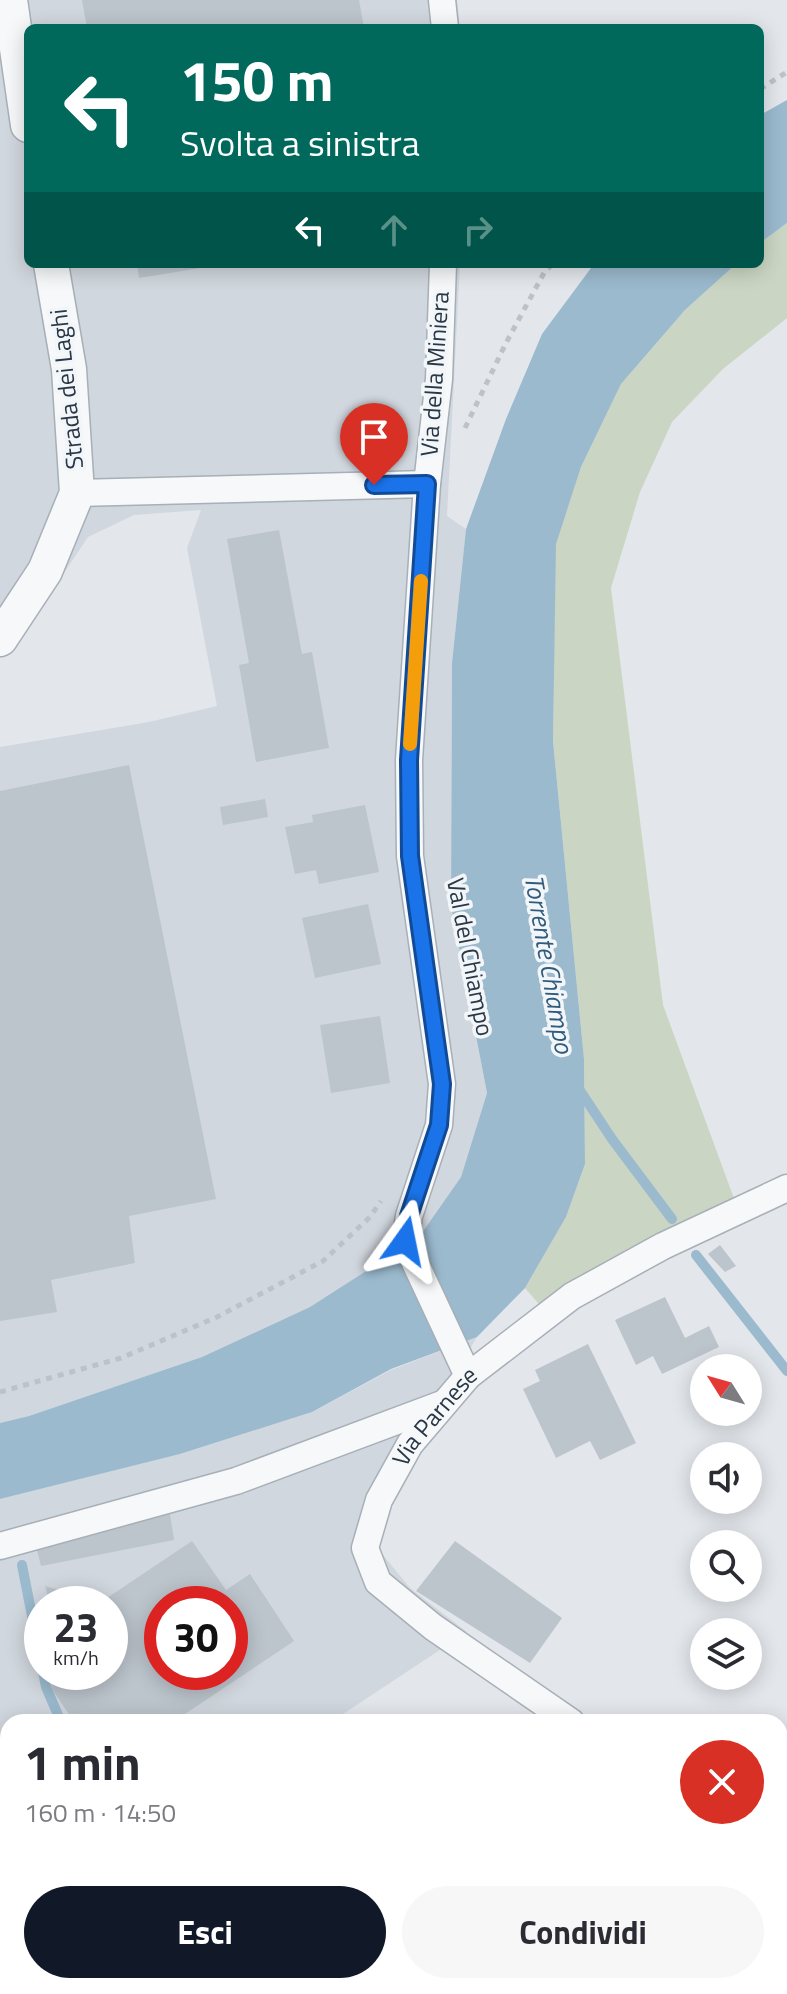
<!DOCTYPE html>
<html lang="it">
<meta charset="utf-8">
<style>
:root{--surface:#fff;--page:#f7f7f7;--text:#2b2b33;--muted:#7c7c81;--accent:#111827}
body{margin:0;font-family:"Titillium Web",sans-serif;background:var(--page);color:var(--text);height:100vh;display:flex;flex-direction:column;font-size:30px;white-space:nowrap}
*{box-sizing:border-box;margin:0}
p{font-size:26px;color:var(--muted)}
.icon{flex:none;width:44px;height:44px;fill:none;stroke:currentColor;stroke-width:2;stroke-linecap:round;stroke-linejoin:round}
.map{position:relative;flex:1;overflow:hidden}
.drawer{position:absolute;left:0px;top:1714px;width:788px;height:280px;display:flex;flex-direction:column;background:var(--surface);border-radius:24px 24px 0 0;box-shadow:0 4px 20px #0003}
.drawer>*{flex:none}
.banner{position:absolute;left:24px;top:24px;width:740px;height:244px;border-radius:12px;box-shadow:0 4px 20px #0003;background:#00695c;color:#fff;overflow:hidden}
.needle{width:52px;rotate:307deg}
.fabs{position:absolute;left:690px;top:1354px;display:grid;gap:16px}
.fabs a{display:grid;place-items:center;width:72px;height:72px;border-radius:50%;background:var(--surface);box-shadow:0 4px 20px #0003;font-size:40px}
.speed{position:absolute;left:24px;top:1586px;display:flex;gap:16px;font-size:40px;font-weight:700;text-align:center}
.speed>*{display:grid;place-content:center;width:104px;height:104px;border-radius:50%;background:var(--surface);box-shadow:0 4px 20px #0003;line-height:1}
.speed small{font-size:20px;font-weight:400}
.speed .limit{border:12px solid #d22;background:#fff;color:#111}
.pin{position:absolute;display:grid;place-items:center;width:68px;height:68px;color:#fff;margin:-82px -34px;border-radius:50% 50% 50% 0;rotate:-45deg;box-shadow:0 0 8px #0007}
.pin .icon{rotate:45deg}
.me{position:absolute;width:88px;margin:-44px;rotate:12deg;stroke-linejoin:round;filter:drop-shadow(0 0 6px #0008)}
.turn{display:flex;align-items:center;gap:28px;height:168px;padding:0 24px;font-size:36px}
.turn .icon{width:104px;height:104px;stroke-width:2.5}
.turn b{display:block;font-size:56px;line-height:68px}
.lanes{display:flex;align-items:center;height:76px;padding:0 24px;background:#0003;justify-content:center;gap:40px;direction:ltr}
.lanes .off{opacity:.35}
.round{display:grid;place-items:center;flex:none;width:84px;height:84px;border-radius:42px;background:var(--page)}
.overview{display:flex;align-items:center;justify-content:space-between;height:136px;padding:0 24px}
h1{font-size:48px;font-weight:700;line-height:60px}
.button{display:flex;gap:16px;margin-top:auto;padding:16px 24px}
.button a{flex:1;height:92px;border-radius:48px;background:var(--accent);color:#fff;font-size:32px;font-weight:700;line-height:92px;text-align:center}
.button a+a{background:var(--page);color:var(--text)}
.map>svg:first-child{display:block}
</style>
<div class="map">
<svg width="787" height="1994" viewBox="0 0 787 1994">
<rect width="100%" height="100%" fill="#e3e7ec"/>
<path fill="#d1d7de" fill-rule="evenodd" d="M 0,0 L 457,0 L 460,28 L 28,28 L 28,264 L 460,264 L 447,516 L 466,529 L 452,663 L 451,906 L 487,1093 L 461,1177 L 419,1237 L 310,1307 L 202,1357 L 29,1416 L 0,1423 L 0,747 L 149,722 L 217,706 L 187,548 L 201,510 L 134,515 L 88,537 L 28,627 L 0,657 Z
M 477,1337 L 399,1468 L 379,1513 L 379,1550 L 410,1588 L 467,1632 L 331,1722 L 8,1722 L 8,1802 L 0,1798 L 0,1499 L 180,1454 L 312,1412 L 391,1370 ZM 42,1604 L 110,1604 L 110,1672 L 42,1672 ZM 162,1604 L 230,1604 L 230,1672 L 162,1672 Z"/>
<path fill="#cad6c3" d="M 787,223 L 787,318 L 723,369 L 672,422 L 640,492 L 611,588 L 663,1005 L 739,1212 L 550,1317 L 525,1288 L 566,1217 L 585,1164 L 584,1059 L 553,741 L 555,544 L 581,467 L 621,384 L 685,310 L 736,264 L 760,264 L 760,243 Z
M 190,1986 L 322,1986 L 309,1994 L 192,1994 Z"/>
<path fill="#9bbace" d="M 787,100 L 787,223 L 760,243 L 760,115 Z
M 594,264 L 736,264 L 685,310 L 621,384 L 581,467 L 556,544 L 553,741 L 584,1059 L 585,1164 L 566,1217 L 525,1288 L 477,1337 L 391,1369 L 312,1412 L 180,1454 L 0,1499 L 0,1423 L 29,1416 L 202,1357 L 310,1307 L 419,1237 L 461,1177 L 487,1093 L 451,906 L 452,663 L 466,529 L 506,419 L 542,334 Z"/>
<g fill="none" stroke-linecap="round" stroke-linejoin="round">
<path stroke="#9bbace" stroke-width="10" d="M 577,1086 L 612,1139 L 672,1219
M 696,1255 L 787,1371
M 22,1565 L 42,1667
M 43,1672 L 46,1687 L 61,1722
M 261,1986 L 263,1994"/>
</g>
<path fill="#bcc4cc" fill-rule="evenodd" d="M 82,0 L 359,0 L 364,28 L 87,28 Z
M 137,264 L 213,264 L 213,266 L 139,278 Z
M 279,530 L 302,654 L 312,652 L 329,748 L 256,762 L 239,665 L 249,663 L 227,539 Z
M 129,765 L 216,1199 L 129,1216 L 135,1263 L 51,1280 L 57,1312 L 0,1321 L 0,791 Z
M 265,799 L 268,817 L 223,825 L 220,807 Z
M 365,805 L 379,872 L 319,884 L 316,870 L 295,874 L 285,827 L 313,822 L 312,815 Z
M 368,904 L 381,964 L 315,978 L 302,918 Z
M 380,1016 L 390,1083 L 331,1093 L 320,1025 Z
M 720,1245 L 736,1266 L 725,1272 L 708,1254 Z
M 665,1297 L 685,1338 L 709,1326 L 719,1347 L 662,1374 L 653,1356 L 636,1365 L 615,1320 Z
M 588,1344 L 636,1443 L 600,1460 L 590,1441 L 556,1458 L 523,1389 L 540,1381 L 535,1370 Z
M 169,1508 L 174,1540 L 41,1566 L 35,1542 Z
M 192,1541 L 226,1590 L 250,1574 L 294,1641 L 173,1722 L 74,1722 L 50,1686 L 71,1672 L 110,1672 L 110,1604 L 98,1604 ZM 162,1604 L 230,1604 L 230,1672 L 162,1672 Z
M 455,1541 L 562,1618 L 530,1663 L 416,1591 Z
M 45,1586 L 66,1592 L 68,1604 L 50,1604 Z
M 781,1912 L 787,1938 L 780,1941 L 780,1913 Z
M 673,1986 L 720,1991 L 720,1994 L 672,1994 Z"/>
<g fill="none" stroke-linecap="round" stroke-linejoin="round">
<g stroke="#a7afb7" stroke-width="29">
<g id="minor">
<path d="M 442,0 L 445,28"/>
<path d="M 443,264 L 439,379 L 427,484 L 409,760 L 410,856 L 442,1084 L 439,1125 L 409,1216 L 405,1241 L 468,1376"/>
<path d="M 77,493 L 427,484"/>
<path d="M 0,1546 L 236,1481 L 442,1404"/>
<path id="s1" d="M 571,1722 L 433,1627 L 378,1582 L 365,1548 L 379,1500 L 410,1444 L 468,1376 L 572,1296 L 663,1246 L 787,1188"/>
<path d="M 580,1986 L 580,1994"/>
</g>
</g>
<g stroke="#a7afb7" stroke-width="37">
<path id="tertiary" d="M 10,0 L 28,125
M 0,639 L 45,571 L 77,493 L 69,369 L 51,264"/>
</g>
<path stroke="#bdc2c8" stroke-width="5" stroke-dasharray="6 6" stroke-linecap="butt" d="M 760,89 L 787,72
M 465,428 L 506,343 L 545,271 L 553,264
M 0,1392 L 121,1358 L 217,1317 L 323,1261 L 370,1217 L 381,1201"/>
<use href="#minor" stroke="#f6f8fa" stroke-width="26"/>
<use href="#tertiary" stroke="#f6f8fa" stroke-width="34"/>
</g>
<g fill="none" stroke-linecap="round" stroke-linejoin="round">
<g stroke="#114b97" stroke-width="20">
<path id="route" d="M 374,485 L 427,484 L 409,760 L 410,856 L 442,1084 L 439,1125 L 409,1216 L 405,1241"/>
</g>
<use href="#route" stroke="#1a73e8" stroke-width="14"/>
<path stroke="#f59e0b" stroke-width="14" d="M 410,744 L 421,581"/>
</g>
<g text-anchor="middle" stroke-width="7" stroke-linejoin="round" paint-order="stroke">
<g font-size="24" fill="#293746" stroke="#f3f6f9">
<text transform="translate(435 374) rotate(-86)" y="8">Via della Miniera</text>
<text transform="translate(67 389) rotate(-96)" y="8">Strada dei Laghi</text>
<text transform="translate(470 957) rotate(79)" y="8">Val del Chiampo</text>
<text dy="8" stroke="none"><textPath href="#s1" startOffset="426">Via Parnese</textPath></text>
</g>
<g font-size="26" font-style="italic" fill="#305b7d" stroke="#f3f6f9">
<text transform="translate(549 964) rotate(80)" y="9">Torrente Chiampo</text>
</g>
</g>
</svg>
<div class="fabs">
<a><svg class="needle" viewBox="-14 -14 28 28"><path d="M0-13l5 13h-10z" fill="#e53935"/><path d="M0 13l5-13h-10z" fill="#7c7c81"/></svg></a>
<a><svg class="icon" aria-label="sound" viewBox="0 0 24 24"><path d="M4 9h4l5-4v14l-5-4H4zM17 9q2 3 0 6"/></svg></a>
<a><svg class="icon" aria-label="search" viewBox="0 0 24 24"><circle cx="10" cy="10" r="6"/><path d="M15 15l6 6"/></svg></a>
<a><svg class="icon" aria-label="layers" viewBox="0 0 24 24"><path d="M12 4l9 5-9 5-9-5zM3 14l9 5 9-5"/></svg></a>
</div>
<div class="speed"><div>23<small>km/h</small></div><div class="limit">30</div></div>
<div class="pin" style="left:374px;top:485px;background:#d93025"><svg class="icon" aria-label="arrive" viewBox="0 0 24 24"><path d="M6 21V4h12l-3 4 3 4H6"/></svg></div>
<svg class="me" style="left:405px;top:1241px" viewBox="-20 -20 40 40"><path d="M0-17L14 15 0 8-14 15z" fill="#1a73e8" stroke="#fff" stroke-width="4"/></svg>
<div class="banner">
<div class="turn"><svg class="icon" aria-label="left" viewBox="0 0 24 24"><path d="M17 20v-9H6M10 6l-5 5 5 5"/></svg><div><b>150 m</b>Svolta a sinistra</div></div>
<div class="lanes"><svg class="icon" aria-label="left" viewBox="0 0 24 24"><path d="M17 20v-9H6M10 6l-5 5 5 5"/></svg><svg class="icon off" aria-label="ahead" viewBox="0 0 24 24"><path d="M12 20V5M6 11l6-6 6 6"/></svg><svg class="icon off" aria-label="right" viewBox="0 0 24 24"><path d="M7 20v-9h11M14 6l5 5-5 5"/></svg></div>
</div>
<section class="drawer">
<div class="overview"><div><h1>1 min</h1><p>160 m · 14:50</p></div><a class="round" style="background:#d93025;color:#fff"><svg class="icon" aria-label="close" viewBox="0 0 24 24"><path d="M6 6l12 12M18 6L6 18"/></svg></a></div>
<div class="button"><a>Esci</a><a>Condividi</a></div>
</section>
</div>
